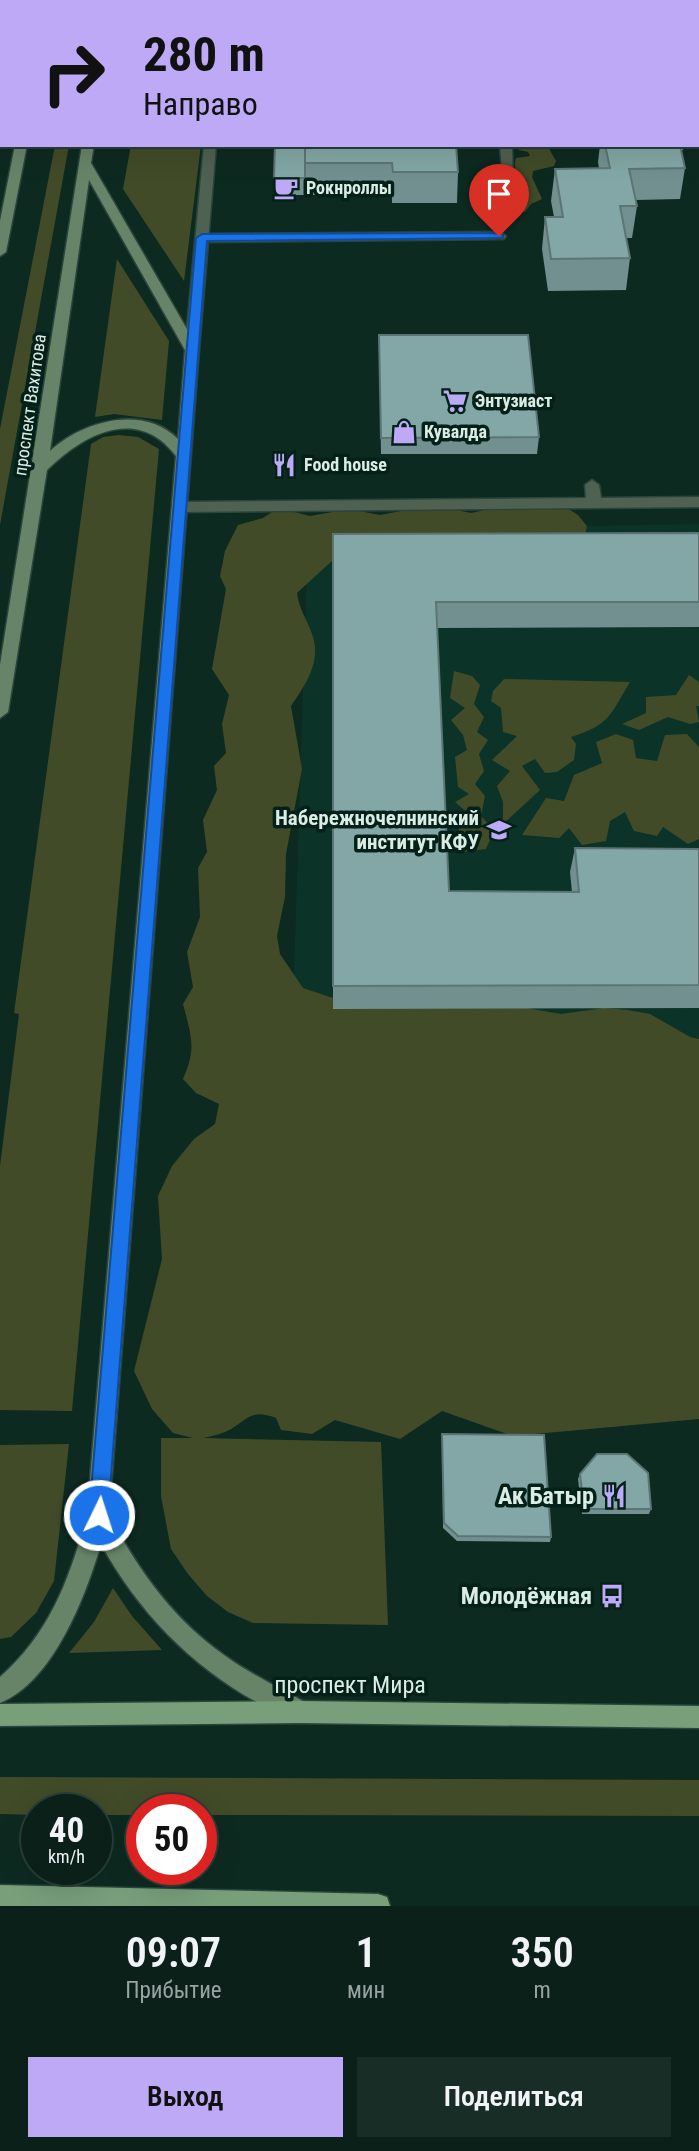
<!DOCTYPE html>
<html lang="ru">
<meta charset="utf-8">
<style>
:root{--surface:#0a2019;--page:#182d26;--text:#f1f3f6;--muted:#99a3a2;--line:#2a3e38;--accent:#bda9f5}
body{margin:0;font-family:"Roboto Condensed",sans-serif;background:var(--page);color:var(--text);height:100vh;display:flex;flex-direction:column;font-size:26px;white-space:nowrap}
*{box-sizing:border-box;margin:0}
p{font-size:23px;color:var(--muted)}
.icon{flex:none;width:38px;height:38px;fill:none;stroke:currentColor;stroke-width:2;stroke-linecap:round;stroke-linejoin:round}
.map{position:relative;height:1906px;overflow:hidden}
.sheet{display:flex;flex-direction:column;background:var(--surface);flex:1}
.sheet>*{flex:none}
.guide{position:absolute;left:0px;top:0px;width:700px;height:147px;box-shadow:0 7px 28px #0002,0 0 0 2px var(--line);background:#bda9f5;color:#111;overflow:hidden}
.speed{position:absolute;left:21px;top:1794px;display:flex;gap:14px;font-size:35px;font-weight:700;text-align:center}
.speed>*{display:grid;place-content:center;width:91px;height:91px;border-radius:50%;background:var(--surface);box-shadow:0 7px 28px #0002,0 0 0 2px var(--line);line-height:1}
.speed small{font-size:18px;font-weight:400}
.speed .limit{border:10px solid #d22;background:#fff;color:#111}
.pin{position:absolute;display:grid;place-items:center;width:60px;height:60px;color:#fff;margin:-72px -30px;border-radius:50% 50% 50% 0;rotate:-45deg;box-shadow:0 0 7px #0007}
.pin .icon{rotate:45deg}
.me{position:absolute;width:77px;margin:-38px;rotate:4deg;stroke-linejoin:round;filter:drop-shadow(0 0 5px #0008)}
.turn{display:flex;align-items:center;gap:24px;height:147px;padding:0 28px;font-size:32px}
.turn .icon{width:91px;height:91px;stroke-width:2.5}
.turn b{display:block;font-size:49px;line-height:60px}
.eta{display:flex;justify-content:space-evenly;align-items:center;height:119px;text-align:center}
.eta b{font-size:42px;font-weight:600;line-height:49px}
.cta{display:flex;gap:14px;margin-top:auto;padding:14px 28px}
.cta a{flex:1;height:80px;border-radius:0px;background:var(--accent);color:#111;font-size:28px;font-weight:600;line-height:80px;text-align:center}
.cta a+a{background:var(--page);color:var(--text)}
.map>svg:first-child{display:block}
</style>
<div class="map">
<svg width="699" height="1906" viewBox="0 0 699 1906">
<rect width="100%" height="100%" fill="#0d2a21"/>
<path fill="#0b3328" d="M 699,524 L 699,1132 L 289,1131 L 308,530 Z"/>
<path fill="#424b28" d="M 55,145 L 69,145 L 0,525 L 0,429 Z
M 131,145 L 201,145 L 184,281 L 123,189 Z
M 514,145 L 547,145 L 556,161 L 554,166 L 533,171 L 532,177 L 542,199 L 531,204 L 525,212 L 518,209 L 519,202 L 515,196 L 519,190 L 514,184 C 518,175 513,168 516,158 L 530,156 L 528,152 L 519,150 Z
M 117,259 L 169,341 L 162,420 L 114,414 L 95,417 Z
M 119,435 L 138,437 L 159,449 L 72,1411 L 0,1410 L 0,1166 L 19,1014 L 14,1013 L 91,444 L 103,437 Z
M 432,505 L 471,513 L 507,505 L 564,506 L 578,515 L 587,526 L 584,539 L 333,560 L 297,593 C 299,609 307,619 312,634 C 322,661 306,684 291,706 L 302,769 L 286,854 L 285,897 L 277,936 L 280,954 L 303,988 L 354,1005 L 492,1002 L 561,1014 L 604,1008 L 628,1010 L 650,1014 L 690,1037 L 699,1039 L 699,1419 L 513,1436 L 442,1411 L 400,1439 L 335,1420 L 312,1434 L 281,1430 L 276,1418 C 249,1407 247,1422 225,1432 C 218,1435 210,1436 204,1438 L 381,1442 L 388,1625 L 253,1623 L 228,1612 L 207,1596 L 188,1574 L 171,1549 L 161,1496 L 161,1438 L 193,1438 L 173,1433 L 152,1409 L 134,1371 L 162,1259 L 158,1196 L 172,1166 L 194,1139 L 215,1124 L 219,1104 L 196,1093 L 183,1079 C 197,1048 191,1035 183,1004 L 193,987 L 187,952 L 200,917 L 198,868 L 207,852 L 203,820 L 217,790 L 214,766 L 226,753 L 222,724 L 229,695 L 212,669 L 226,589 L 220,576 L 225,551 L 238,525 L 263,518 L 278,508 L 310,516 L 349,509 L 380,515 Z
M 454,671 L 472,676 L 480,685 L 474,704 L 484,717 L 477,732 L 488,740 L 479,754 L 484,771 L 475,784 L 485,796 L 481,816 L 494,830 L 486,849 L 463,852 L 458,826 L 470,815 L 455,802 L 469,794 L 458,787 L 455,757 L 467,750 L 463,735 L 451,720 L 465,708 L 450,698 Z
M 689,675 L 699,682 L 699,706 L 696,706 L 699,722 L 690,724 L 668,717 L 639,730 L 622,724 L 646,713 L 646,697 L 676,695 Z
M 504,679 L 630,682 C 610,715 610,725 571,737 L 576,744 L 574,760 L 557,772 L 545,773 L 535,759 L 522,766 L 540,790 L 503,824 L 503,802 L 497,786 L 510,771 L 492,760 L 517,736 L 503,732 L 501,708 L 491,701 L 493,691 Z
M 616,734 L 633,740 L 636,758 L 657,761 L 665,735 L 687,734 L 699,747 L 699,839 L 688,844 L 663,827 L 657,836 L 634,831 L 625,812 L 610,821 L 606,841 L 582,845 L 569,828 L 559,838 L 522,835 L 546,798 L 564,801 L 574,775 L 602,763 L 596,742 Z
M 69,1444 L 54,1581 L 36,1613 L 11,1637 L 0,1639 L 0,1445 Z
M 113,1588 L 132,1616 L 162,1650 L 69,1653 L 94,1622 Z
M 0,1777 L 699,1780 L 699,1816 L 201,1815 L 201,1810 L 142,1810 L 142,1815 L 96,1815 L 96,1810 L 37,1810 L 37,1815 L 0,1814 Z"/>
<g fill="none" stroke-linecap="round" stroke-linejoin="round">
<g stroke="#2a453c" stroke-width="3">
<path id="lane" d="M 698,102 L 699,102 L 699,112 L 698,112 Z
M 500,145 L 512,145 L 513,187 L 503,184 Z
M 500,232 L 506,236 L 504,239 L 202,242 L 196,238 L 202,234 Z
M 592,480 L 599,485 L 601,498 L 699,497 L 699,507 L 181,512 L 174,507 L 181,502 L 586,498 L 585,485 Z"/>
</g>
<g stroke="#2a453c" stroke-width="3">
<path id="street" d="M 224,0 L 234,0 L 234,2 L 224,2 Z
M 204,145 L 216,145 L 199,350 L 192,354 L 185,350 Z"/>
</g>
<g stroke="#2a453c" stroke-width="3">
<path id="secondary" d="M 44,0 L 54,0 L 54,2 L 44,2 Z
M 106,0 L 116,0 L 105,2 Z
M 0,52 L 2,52 L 0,59 Z
M 15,145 L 27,145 L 6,252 L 0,256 L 0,221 Z
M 82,145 L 94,145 L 91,163 L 199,350 L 109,1514 C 137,1569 173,1619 224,1655 C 250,1674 280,1688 308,1704 L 311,1712 L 308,1720 L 300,1723 C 213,1687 146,1626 101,1544 C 86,1595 54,1681 0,1703 L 0,1677 C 50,1633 70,1578 87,1515 L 176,456 C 137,405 84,434 47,470 L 8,712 L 0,718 L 0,665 ZM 89,180 L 185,350 L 178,439 C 143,404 82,421 50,451 Z"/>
</g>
<g stroke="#2a453c" stroke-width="3">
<path id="primary" d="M 300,1701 L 699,1706 L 699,1728 L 300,1723 L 0,1726 L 0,1704 Z
M 0,1885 L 378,1894 L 387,1897 L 390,1906 L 0,1906 Z"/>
</g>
<use href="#lane" fill="#4f6150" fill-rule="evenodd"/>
<use href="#street" fill="#4f6150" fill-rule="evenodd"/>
<use href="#secondary" fill="#678468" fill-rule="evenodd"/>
<use href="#primary" fill="#789e7a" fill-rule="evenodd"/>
</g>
<path fill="#71908f" d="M 275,145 L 458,172 L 457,203 L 392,203 L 392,195 L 275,195 Z
M 600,145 L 684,145 L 683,150 L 681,150 L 685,168 L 680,199 L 636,200 L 637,206 L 632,238 L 626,238 L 630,258 L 626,290 L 548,291 L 542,249 L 545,217 L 554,217 L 551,201 L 555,169 L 599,168 L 598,162 Z
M 379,335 L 539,437 L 537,454 L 381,454 Z
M 699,533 L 699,627 L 437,628 L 449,891 L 572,892 L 570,872 L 575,848 L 699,849 L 699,1008 L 333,1009 L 333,534 Z
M 442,1434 L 551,1537 L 550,1542 L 457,1541 L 443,1528 Z
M 580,1474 L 651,1509 L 649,1514 L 582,1514 L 578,1479 Z"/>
<path fill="#83a7a6" stroke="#5c7574" stroke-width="2" d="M 275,145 L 305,145 L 305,178 L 274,178 Z
M 305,145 L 456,145 L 458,172 L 393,172 L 392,163 L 305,163 Z
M 605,145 L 680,145 L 685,168 L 629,169 L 637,206 L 620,206 L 630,258 L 551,259 L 545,217 L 563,217 L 555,169 L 610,168 Z
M 379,335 L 528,335 L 539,437 L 381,438 Z
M 699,533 L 699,602 L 436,602 L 449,891 L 579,892 L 575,848 L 699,849 L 699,985 L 333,986 L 333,534 Z
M 442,1434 L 544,1435 L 551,1537 L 458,1536 L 444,1523 Z
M 597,1454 L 627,1454 L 648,1473 L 651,1509 L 584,1509 L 580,1474 Z"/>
<path fill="#1a73e8" stroke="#114b97" stroke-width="2" d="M 499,233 L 503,234 L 503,238 L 207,241 L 108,1515 L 105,1522 L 99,1525 L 92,1522 L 89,1515 L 196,238 L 202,234 Z"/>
<defs>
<g id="cafe-bare" transform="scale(1.89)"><path d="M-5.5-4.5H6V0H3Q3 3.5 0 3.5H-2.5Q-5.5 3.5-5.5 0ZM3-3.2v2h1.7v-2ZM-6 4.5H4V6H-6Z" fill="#bda9f5" stroke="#032118" stroke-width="2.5" paint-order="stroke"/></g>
<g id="supermarket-bare" transform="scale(1.89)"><path d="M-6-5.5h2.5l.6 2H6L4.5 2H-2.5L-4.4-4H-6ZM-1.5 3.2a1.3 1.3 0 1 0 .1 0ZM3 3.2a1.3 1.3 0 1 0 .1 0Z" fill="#bda9f5" stroke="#032118" stroke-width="2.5" paint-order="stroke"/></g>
<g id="shop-bare" transform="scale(1.89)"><path d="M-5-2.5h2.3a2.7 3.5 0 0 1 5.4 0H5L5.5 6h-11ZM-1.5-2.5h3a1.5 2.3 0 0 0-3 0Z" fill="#bda9f5" stroke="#032118" stroke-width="2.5" paint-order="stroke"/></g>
<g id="restaurant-bare" transform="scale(1.89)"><path d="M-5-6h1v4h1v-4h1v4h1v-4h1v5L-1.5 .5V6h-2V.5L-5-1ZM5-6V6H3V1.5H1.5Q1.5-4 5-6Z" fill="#bda9f5" stroke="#032118" stroke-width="2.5" paint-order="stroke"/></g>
<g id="university-bare" transform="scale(1.89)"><path d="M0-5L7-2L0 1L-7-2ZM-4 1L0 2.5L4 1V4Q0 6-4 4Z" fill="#bda9f5" stroke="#032118" stroke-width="2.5" paint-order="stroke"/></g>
<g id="bus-bare" transform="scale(1.89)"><path d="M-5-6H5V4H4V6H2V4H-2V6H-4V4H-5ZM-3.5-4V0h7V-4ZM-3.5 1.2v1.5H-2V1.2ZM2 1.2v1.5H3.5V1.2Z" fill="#bda9f5" stroke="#032118" stroke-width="2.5" paint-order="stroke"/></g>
</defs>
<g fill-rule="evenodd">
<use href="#cafe-bare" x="286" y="188"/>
<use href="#supermarket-bare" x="455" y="401"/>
<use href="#shop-bare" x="404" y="432"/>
<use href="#restaurant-bare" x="284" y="465"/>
<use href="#university-bare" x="499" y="830"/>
<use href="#restaurant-bare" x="614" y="1496"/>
<use href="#bus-bare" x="612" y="1596"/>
</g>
<g text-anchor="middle" stroke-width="7" stroke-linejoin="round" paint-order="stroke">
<g font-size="18" font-weight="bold" fill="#dbece5" stroke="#032118" text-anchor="start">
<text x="306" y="194">Рокнроллы</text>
<text x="475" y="407">Энтузиаст</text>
<text x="424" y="438">Кувалда</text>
<text x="304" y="471">Food house</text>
</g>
<g font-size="18" fill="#dbece5" stroke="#032118">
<text transform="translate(30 405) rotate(-82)" y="6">проспект Вахитова</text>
</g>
<g font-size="21" font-weight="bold" fill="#dbece5" stroke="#032118" text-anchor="end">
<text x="479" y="825">Набережночелнинский<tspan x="479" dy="24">институт КФУ</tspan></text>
</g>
<g font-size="24" font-weight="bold" fill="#dbece5" stroke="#032118" text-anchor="end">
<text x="594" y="1504">Ак Батыр</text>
<text x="592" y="1604">Молодёжная</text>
</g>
<g font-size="24" fill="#dbece5" stroke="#032118">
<text x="350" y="1693">проспект Мира</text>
</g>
</g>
</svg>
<div class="speed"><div>40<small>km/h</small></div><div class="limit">50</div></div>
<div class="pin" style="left:499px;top:236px;background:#d93025"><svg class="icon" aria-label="arrive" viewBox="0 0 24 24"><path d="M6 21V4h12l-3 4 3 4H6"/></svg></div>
<svg class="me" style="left:99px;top:1515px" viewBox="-20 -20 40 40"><circle r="17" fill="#1a73e8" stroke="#fff" stroke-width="3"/><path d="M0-11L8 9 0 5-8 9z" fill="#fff"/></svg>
<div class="guide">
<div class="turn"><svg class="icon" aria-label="right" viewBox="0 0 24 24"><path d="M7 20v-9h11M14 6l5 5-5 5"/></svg><div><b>280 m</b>Направо</div></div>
</div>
</div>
<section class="sheet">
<div class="eta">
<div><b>09:07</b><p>Прибытие</p></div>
<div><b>1</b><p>мин</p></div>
<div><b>350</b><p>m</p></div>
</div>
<div class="cta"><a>Выход</a><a>Поделиться</a></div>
</section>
